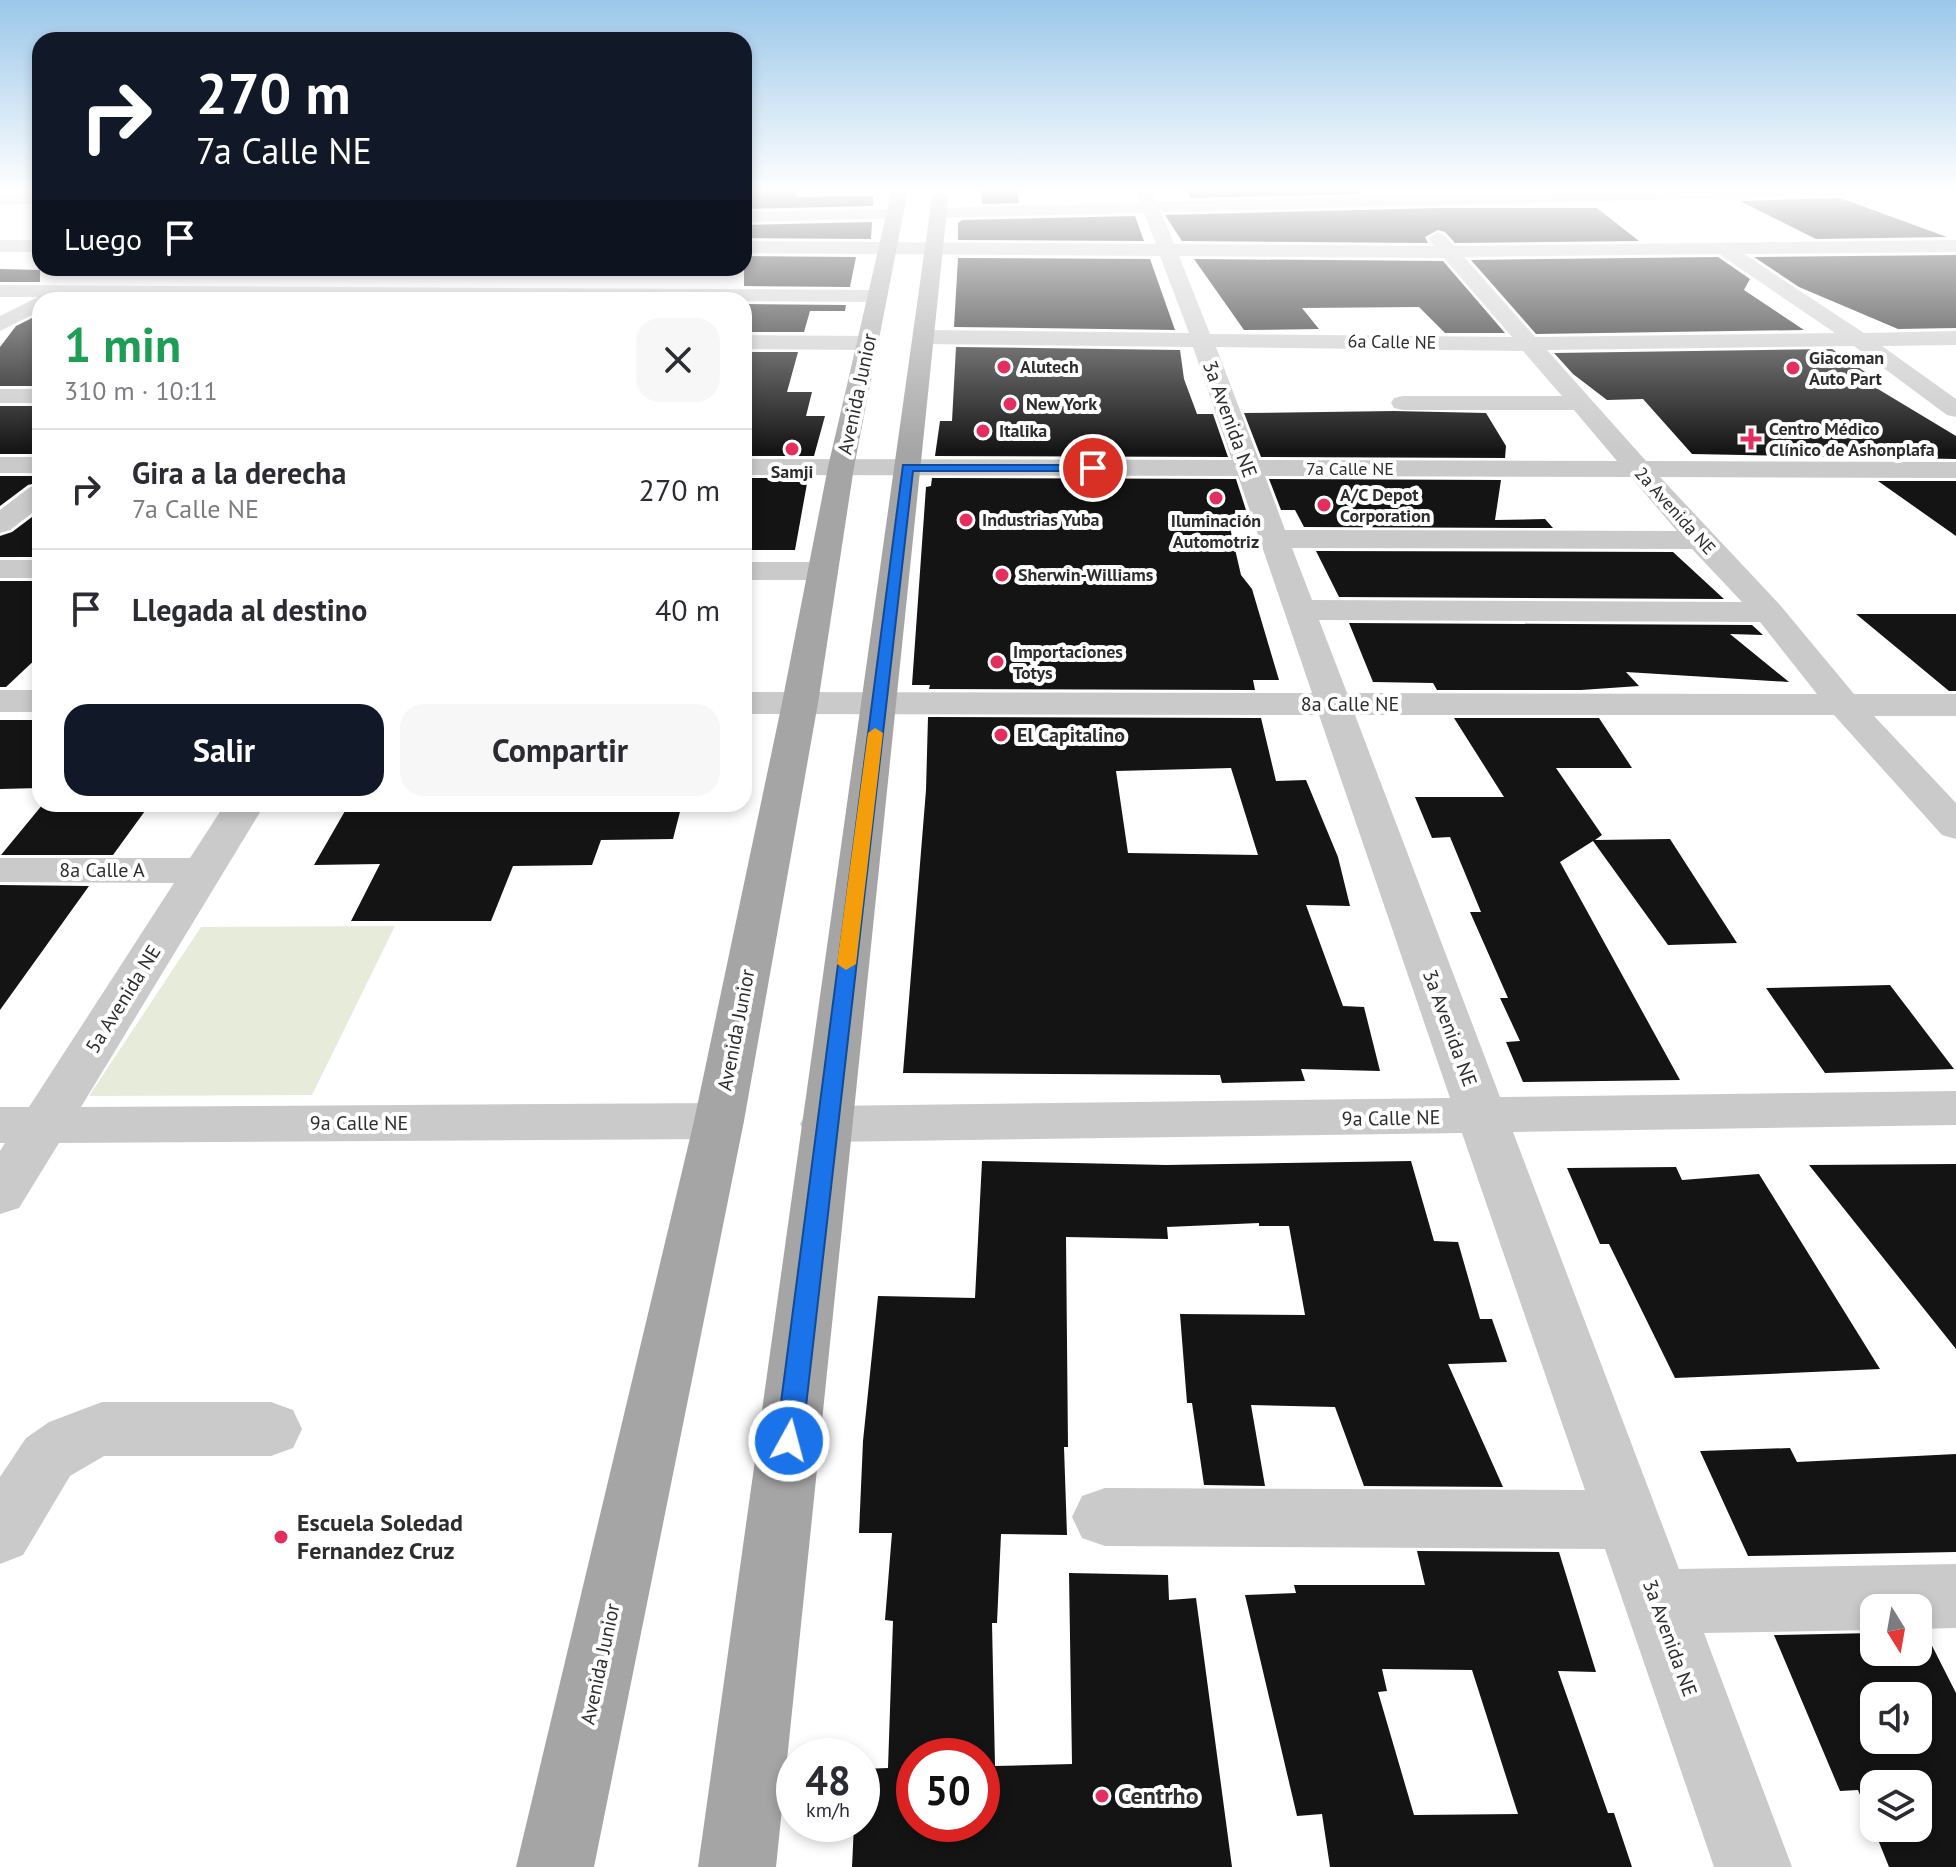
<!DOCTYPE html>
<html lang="es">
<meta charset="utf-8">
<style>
:root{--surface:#fff;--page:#f7f7f7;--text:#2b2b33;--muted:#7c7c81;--line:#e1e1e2;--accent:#111827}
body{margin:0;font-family:"PT Sans",sans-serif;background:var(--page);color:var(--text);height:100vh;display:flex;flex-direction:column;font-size:30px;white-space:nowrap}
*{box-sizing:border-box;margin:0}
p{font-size:26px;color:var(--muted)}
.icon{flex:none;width:44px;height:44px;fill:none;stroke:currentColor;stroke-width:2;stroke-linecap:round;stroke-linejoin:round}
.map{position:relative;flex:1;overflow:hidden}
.drawer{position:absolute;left:32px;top:292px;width:720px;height:520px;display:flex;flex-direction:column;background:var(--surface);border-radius:24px;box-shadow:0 4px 12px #0003}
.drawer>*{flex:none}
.top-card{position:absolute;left:32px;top:32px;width:720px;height:244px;border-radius:24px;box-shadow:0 4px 12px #0003;background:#111827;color:#fff;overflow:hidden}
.needle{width:52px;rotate:169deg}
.fabs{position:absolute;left:1860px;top:1594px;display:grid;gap:16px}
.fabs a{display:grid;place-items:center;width:72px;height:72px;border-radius:16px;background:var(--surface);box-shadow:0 4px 12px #0003;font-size:40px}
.speed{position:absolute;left:776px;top:1738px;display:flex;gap:16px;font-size:40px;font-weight:700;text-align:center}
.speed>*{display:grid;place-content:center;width:104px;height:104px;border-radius:50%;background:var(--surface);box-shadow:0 4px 12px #0003;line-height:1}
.speed small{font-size:20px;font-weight:400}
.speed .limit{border:12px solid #d22;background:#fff;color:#111}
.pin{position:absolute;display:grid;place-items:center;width:68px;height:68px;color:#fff;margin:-34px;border:4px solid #fff;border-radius:50%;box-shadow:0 2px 8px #0007}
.me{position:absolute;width:88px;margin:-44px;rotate:7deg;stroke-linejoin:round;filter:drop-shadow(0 0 6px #0008)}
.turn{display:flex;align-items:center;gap:28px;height:168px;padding:0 32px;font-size:36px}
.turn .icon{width:104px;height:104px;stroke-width:2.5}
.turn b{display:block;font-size:56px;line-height:68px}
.then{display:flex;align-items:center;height:76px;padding:0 32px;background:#0003;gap:16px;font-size:30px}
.round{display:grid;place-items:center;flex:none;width:84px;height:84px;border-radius:24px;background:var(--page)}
.head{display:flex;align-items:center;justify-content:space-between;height:136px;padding:0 32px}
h1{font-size:48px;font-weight:800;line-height:60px;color:#1e9e55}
.button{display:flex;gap:16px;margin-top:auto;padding:16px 32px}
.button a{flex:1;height:92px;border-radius:24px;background:var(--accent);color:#fff;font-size:32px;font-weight:800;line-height:92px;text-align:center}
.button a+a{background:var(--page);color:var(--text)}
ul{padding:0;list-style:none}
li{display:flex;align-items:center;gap:24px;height:120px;padding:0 32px;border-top:2px solid var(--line)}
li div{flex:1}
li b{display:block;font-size:30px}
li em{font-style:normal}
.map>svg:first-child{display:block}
</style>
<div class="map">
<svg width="1956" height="1867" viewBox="0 0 1956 1867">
<rect width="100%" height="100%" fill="#fff"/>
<path fill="#e6ebda" d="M 395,926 L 312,1095 L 89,1096 L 201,927 Z"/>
<path fill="#141414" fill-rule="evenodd" d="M 744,190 L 800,190 L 795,197 L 873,196 L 873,206 L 744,209 Z
M 981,190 L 1017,190 L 1019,203 L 982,204 Z
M 1186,190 L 1359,190 L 1362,194 L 1190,198 Z
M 1839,198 L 1843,199 L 1947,237 L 1816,239 L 1740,201 Z
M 1438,208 L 1597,208 L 1639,241 L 1455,243 L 1445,232 L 1438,230 L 1425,237 L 1428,243 L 1182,241 L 1165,215 Z
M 1135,216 L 1144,241 L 958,240 L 958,223 L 962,220 Z
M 872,222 L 871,239 L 744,238 L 744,225 Z
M 1956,255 L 1956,328 L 1898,329 L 1799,287 L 1754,257 Z
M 744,256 L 856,257 L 850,287 L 744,286 Z
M 1718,257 L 1750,279 L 1744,290 L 1804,330 L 1536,334 L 1471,260 Z
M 958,258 L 1150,259 L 1175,330 L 954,327 Z
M 1194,259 L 1443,261 L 1505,333 L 1445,333 L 1419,307 L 1302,308 L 1319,329 L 1244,330 Z
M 0,269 L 40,270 L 40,282 L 0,282 Z
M 744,304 L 846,305 L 845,311 L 810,311 L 804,332 L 744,332 Z
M 40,314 L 40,386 L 0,386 L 0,347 L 16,326 Z
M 956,347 L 1180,350 L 1184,379 L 1197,414 L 1213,414 L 1228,457 L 935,456 L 940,421 L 952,421 Z
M 1832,349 L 1868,374 L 1853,374 L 1956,436 L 1956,459 L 1692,454 L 1643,399 L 1607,400 L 1573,374 L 1554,353 Z
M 744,352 L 798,352 L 787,392 L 812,392 L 806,416 L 825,416 L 814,456 L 744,456 Z
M 0,406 L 40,406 L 40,454 L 0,454 Z
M 1394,411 L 1486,413 L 1506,446 L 1505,458 L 1261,457 L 1244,413 Z
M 0,476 L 40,476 L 40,482 L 28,485 L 0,506 Z
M 744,478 L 808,478 L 795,550 L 744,550 Z
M 932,478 L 1236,479 L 1246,510 L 1235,510 L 1236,520 L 1228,519 L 1241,575 L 1252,589 L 1279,680 L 1253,680 L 1255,690 L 929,689 L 930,685 L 912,685 L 926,487 L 931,486 Z
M 1269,479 L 1501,480 L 1495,520 L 1545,519 L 1553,528 L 1304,527 L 1295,510 L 1281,510 Z
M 1878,481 L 1956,481 L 1956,536 Z
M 40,511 L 40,557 L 0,557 L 0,536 L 12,532 Z
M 1316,551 L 1673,552 L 1724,599 L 1339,597 Z
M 0,581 L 40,581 L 40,655 L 6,687 L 0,687 Z
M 1856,614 L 1956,614 L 1956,691 L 1949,691 Z
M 1349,623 L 1752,625 L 1763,635 L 1730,634 L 1789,682 L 1626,672 L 1639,686 L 1581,690 L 1437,690 L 1433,683 L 1373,682 Z
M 928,717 L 1261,718 L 1276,781 L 1306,780 L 1338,857 L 1350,906 L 1306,905 L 1343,1006 L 1364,1007 L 1380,1071 L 1301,1069 L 1305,1081 L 1222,1083 L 1220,1075 L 903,1073 L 926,790 ZM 1231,768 L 1258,855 L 1128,853 L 1116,771 Z
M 1454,718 L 1599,718 L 1632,768 L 1556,768 L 1602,835 L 1595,840 L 1670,839 L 1737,943 L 1668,945 L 1593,841 L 1560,862 L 1680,1080 L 1523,1082 L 1506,1042 L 1520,1041 L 1500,998 L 1508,998 L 1470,912 L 1481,912 L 1450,837 L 1432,838 L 1415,797 L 1504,797 Z
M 0,720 L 40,720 L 40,788 L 0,789 Z
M 43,804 L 150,804 L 113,855 L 1,855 Z
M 349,804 L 682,804 L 673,839 L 601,840 L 592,865 L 513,866 L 491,921 L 351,921 L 380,864 L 314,865 Z
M 0,885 L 89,886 L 0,1010 Z
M 1890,985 L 1954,1069 L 1825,1073 L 1766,988 Z
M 982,1161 L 1166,1165 L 1411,1161 L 1434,1241 L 1458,1242 L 1480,1319 L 1492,1319 L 1507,1362 L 1448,1364 L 1503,1487 L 1364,1486 L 1335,1407 L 1251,1405 L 1265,1486 L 1204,1485 L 1192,1403 L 1187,1403 L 1180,1314 L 1305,1315 L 1289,1226 L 1259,1226 L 1259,1223 L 1167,1227 L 1168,1239 L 1066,1237 L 1068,1447 L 1064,1447 L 1067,1535 L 1001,1534 L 997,1623 L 992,1623 L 995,1766 L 1072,1764 L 1069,1573 L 1168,1575 L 1169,1600 L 1196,1598 L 1232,1867 L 852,1867 L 854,1824 L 862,1824 L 862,1769 L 888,1768 L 893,1621 L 885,1620 L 892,1533 L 859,1533 L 863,1441 L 878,1296 L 975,1298 ZM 914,1756 L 982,1756 L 982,1824 L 914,1824 Z
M 1956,1164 L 1956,1349 L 1809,1165 Z
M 1676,1167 L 1682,1180 L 1759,1174 L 1880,1369 L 1675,1378 L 1609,1244 L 1600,1244 L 1567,1168 Z
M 1790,1448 L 1797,1462 L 1956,1454 L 1956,1552 L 1748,1556 L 1700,1451 Z
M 1417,1551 L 1559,1552 L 1596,1672 L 1558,1671 L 1608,1813 L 1614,1813 L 1632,1867 L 1330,1867 L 1322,1814 L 1297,1816 L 1245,1595 L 1296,1593 L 1294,1585 L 1425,1585 ZM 1382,1669 L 1472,1670 L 1518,1814 L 1414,1815 L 1378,1692 L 1387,1691 Z
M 1918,1632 L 1925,1632 L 1956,1693 L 1956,1867 L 1889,1867 L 1858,1790 L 1840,1791 L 1774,1635 L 1874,1633 L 1874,1652 L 1918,1652 ZM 1874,1696 L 1918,1696 L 1918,1740 L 1874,1740 ZM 1874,1784 L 1918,1784 L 1918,1828 L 1874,1828 Z"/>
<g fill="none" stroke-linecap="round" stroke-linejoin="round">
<path fill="#cacaca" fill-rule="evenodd" d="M 1136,190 L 1152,190 L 1157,202 L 1632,190 L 1854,190 L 1846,195 L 1161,212 L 1174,244 L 1434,246 L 1428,238 L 1437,233 L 1443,234 L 1454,246 L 1956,240 L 1956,252 L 1744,254 L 1864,333 L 1956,331 L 1956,345 L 1882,346 L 1956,399 L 1956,417 L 1947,415 L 1854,346 L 1547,350 L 1646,461 L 1956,462 L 1956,478 L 1660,477 L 1780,605 L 1854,694 L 1956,694 L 1956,716 L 1874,716 L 1956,803 L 1956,839 L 1942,835 L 1834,715 L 1355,715 L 1500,1097 L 1956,1091 L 1956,1125 L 1513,1132 L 1679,1569 L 1956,1564 L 1956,1628 L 1918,1629 L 1918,1608 L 1874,1608 L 1874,1630 L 1704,1633 L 1792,1867 L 1714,1867 L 1605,1549 L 1105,1546 L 1082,1538 L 1072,1517 L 1082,1496 L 1105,1488 L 1585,1490 L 1462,1133 L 826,1142 L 808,1137 L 800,1124 L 808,1111 L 826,1106 L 1450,1098 L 1319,715 L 744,714 L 744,692 L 1312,693 L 1238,476 L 744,475 L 744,459 L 1232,460 L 1193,347 L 924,344 L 913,337 L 924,330 L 1189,333 L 1160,256 L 744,253 L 744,241 L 1156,244 L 1144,213 L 938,218 L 929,213 L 938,208 L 1140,203 ZM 1719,254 L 1835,333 L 1535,337 L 1464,257 ZM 1179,256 L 1444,258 L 1512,337 L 1210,334 ZM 1216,347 L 1523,351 L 1562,396 L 1403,396 L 1394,398 L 1391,403 L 1394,408 L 1403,410 L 1574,410 L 1617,461 L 1259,460 ZM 1265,476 L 1631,477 L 1677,531 L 1285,530 ZM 1292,548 L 1692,549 L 1742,602 L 1312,600 ZM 1319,620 L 1760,622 L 1817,694 L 1347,693 Z
M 40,194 L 40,204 L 0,205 L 0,195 Z
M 895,209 L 904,214 L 901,218 L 744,222 L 744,212 Z
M 0,240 L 40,240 L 40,252 L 0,252 Z
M 0,285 L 878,290 L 888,296 L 878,302 L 42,297 L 48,300 L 40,300 L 40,311 L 0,331 L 0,316 L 38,297 L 0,297 Z
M 744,335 L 868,336 L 879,343 L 868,350 L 744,349 Z
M 0,389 L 40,389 L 40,403 L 0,403 Z
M 0,457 L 40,457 L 40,473 L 0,473 Z
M 40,485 L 40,507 L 10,530 L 0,533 L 0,510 L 30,487 Z
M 0,560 L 40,560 L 40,578 L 0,578 Z
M 744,562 L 823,562 L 834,565 L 838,571 L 834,577 L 823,580 L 744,580 Z
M 0,690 L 40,690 L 40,712 L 0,712 Z
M 225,804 L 265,804 L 81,1107 L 719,1103 L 737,1108 L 744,1121 L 737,1134 L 719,1139 L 59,1143 L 19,1208 L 0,1214 L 0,1151 L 5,1143 L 0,1143 L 0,1107 L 29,1107 L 174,883 L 0,882 L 0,858 L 190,858 Z
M 102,1402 L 271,1402 L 293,1410 L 302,1429 L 293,1448 L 271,1456 L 104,1456 L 70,1476 L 23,1555 L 0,1564 L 0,1477 L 26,1438 L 49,1422 Z"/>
<path fill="#a5a5a5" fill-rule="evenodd" d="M 892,190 L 908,190 L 854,467 L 818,703 L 744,1121 L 594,1867 L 516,1867 L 694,1121 L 782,703 L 828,467 Z
M 933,190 L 949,190 L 776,1867 L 698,1867 Z"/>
</g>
<linearGradient id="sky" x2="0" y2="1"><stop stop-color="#9ac7e9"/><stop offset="0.42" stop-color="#fff"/><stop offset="1" stop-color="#fff" stop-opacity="0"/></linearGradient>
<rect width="1956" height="452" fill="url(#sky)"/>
<path fill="#1a73e8" stroke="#114b97" stroke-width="2" d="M 903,465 L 1093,465 L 1099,468 L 1093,471 L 913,471 L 802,1441 L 798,1448 L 789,1452 L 780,1448 L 776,1441 Z"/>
<path fill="#f59e0b" d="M 875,728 L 883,733 L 856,964 L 846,970 L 837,964 L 868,733 Z"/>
<g fill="#e42f5e" stroke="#fff" stroke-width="3">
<circle cx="1004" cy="367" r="8"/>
<circle cx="1793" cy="368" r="8"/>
<circle cx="1010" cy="404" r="8"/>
<circle cx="983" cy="431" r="8"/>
<path d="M1747 427h8v8h8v8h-8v8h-8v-8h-8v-8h8z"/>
<circle cx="792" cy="449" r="8"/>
<circle cx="1216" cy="498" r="8"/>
<circle cx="1324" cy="505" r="8"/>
<circle cx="966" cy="520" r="8"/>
<circle cx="1002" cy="575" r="8"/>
<circle cx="997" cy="662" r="8"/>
<circle cx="1001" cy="735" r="8"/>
<circle cx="281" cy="1537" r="8"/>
<circle cx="1102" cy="1796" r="8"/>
</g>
<g text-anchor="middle" stroke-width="8" stroke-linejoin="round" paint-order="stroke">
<g font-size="18" fill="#2d2d2d" stroke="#fff">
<text transform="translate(1392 342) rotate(1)" y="6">6a Calle NE</text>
<text x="1350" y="475">7a Calle NE</text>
<text transform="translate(1675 511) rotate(48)" y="6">2a Avenida NE</text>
</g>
<g font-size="18" font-weight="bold" fill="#2d2d2d" stroke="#fff" text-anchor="start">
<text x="1809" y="364">Giacoman<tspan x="1809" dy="21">Auto Part</tspan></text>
<text x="1020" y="373">Alutech</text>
<text x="1026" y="410">New York</text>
<text x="1769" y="435">Centro Médico<tspan x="1769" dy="21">Clínico de Ashonplafa</tspan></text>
<text x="999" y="437">Italika</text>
<text x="792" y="478" text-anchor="middle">Samji</text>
<text x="1340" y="501">A/C Depot<tspan x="1340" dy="21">Corporation</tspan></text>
<text x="982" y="526">Industrias Yuba</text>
<text x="1216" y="527" text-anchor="middle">Iluminación<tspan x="1216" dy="21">Automotriz</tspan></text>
<text x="1018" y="581">Sherwin-Williams</text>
<text x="1013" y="658">Importaciones<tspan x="1013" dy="21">Totys</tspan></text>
</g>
<g font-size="20" fill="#2d2d2d" stroke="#fff">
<text transform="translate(857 394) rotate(-78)" y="7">Avenida Junior</text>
<text transform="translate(1230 419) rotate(70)" y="7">3a Avenida NE</text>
<text x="1350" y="711">8a Calle NE</text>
<text x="102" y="877">8a Calle A</text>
<text transform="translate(123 999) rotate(-58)" y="7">5a Avenida NE</text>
<text transform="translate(1450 1028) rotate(70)" y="7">3a Avenida NE</text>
<text transform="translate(736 1030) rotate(-79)" y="7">Avenida Junior</text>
<text transform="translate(1391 1118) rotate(-1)" y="7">9a Calle NE</text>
<text x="359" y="1130">9a Calle NE</text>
<text transform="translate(1670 1638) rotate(70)" y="7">3a Avenida NE</text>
<text transform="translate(600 1664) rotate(-78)" y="7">Avenida Junior</text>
</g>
<g font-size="20" font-weight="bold" fill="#2d2d2d" stroke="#fff" text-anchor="start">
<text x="1017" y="742">El Capitalino</text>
</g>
<g font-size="24" font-weight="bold" fill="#2d2d2d" stroke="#fff" text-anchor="start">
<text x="297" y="1531">Escuela Soledad<tspan x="297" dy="28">Fernandez Cruz</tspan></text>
<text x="1118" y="1804">Centrho</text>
</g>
</g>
</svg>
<div class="fabs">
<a><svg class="needle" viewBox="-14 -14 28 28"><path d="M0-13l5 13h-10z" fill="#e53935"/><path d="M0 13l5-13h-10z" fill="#7c7c81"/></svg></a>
<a><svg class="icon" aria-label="sound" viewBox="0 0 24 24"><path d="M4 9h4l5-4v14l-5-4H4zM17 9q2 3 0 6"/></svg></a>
<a><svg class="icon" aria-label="layers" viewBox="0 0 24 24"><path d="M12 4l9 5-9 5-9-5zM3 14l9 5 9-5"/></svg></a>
</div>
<div class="speed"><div>48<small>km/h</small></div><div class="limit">50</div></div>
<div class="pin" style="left:1093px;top:468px;background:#d93025"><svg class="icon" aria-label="arrive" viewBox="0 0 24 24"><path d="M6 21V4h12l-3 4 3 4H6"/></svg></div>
<svg class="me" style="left:789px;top:1441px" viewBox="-20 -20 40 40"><circle r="17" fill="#1a73e8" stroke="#fff" stroke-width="3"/><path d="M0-11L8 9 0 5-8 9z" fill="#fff"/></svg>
<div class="top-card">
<div class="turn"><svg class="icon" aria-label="right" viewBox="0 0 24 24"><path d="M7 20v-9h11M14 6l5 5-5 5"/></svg><div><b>270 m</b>7a Calle NE</div></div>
<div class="then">Luego<svg class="icon" aria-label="arrive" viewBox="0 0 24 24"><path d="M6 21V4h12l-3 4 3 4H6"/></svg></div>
</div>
<section class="drawer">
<div class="head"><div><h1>1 min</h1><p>310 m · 10:11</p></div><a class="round"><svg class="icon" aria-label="close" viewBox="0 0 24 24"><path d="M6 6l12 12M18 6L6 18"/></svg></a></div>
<ul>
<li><svg class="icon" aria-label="right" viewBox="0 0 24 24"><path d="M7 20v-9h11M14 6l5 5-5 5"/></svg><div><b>Gira a la derecha</b><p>7a Calle NE</p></div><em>270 m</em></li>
<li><svg class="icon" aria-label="arrive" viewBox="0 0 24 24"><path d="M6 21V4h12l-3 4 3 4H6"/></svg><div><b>Llegada al destino</b></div><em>40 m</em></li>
</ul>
<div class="button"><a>Salir</a><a>Compartir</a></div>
</section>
</div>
